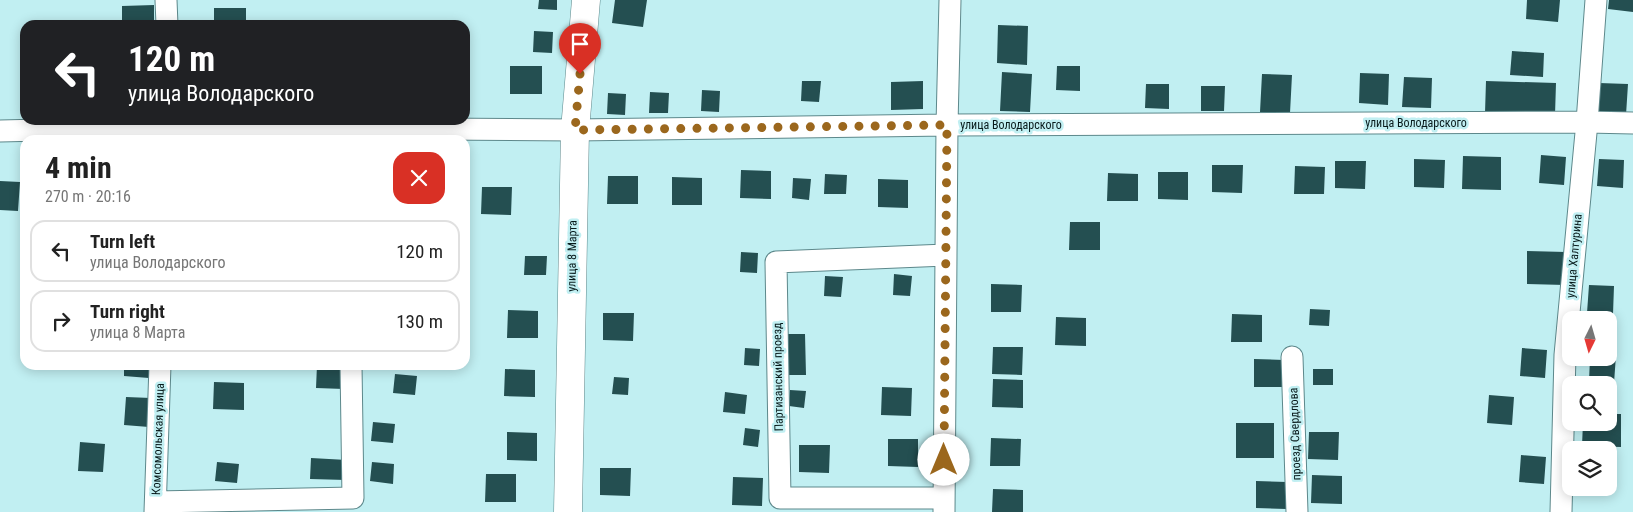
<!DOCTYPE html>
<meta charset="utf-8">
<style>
:root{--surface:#fff;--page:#f2f2f2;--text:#222;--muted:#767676;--line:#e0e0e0}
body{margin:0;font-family:"Roboto Condensed",sans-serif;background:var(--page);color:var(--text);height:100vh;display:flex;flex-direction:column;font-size:19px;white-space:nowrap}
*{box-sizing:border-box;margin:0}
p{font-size:16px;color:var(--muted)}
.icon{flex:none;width:28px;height:28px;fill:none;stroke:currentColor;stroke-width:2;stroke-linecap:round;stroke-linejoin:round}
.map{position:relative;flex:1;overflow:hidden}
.drawer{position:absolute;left:20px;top:135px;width:450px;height:235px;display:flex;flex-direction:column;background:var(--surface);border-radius:15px;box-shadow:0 2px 12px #0003}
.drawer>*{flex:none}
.banner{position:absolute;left:20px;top:20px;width:450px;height:105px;border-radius:15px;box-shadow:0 2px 12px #0003;background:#202124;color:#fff;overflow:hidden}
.needle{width:32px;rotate:185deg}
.tools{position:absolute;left:1562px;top:311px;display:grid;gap:10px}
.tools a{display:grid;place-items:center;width:55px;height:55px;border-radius:10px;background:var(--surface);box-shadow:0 2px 12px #0003;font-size:25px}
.pin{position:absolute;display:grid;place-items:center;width:42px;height:42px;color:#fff;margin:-51px -21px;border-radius:50% 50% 50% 0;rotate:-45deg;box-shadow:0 0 5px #0007}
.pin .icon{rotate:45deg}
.me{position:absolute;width:55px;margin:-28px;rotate:0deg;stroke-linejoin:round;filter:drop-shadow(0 0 4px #0008)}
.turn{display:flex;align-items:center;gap:18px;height:105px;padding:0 25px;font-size:22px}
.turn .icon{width:65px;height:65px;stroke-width:2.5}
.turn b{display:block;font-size:35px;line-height:42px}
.round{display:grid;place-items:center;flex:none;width:52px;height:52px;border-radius:15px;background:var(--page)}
.headline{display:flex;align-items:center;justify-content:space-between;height:85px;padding:0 25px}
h1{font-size:30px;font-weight:700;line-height:38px}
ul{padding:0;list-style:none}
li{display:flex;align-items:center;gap:15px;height:62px;margin:0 10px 8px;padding:0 15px;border:2px solid var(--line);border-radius:15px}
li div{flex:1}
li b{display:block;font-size:19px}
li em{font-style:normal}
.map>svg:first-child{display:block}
</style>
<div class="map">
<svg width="1633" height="512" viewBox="0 0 1633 512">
<rect width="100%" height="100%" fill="#c1eff2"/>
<path fill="#244f51" d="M 539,0 L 557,0 L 557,10 L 538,9 Z
M 615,0 L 647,0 L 643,27 L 612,23 Z
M 1527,0 L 1560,0 L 1558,22 L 1526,19 Z
M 1609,0 L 1633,0 L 1633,12 L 1608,9 Z
M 154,5 L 154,25 L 122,25 L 122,6 Z
M 214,8 L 246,8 L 246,25 L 214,25 Z
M 998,25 L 1028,26 L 1027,65 L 997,63 Z
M 534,31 L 553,32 L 552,53 L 533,52 Z
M 1512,51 L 1544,53 L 1543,77 L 1510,75 Z
M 510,66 L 542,66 L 542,94 L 510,94 Z
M 1057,66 L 1080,66 L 1080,91 L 1056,90 Z
M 1002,72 L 1032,74 L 1030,112 L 1000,111 Z
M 1360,73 L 1389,74 L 1388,105 L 1359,103 Z
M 1262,74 L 1292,75 L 1290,113 L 1260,112 Z
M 1404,77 L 1432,78 L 1431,108 L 1402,107 Z
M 802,81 L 821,81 L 819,102 L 801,101 Z
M 923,81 L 923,109 L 891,110 L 891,82 Z
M 1486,81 L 1556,83 L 1555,115 L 1485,113 Z
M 1599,83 L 1628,84 L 1626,115 L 1597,114 Z
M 1146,84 L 1169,84 L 1169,109 L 1145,108 Z
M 1201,86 L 1225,86 L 1224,111 L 1201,111 Z
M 702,90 L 720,91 L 719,112 L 701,111 Z
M 650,92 L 669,93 L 668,113 L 649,113 Z
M 608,93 L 626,94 L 625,115 L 607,114 Z
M 1541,155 L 1566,157 L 1564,185 L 1539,183 Z
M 1463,156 L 1501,157 L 1501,190 L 1462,189 Z
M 1414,159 L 1445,160 L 1444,188 L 1414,187 Z
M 1599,159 L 1624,160 L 1623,188 L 1597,186 Z
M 1335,161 L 1366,161 L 1365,189 L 1335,188 Z
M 1212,165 L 1243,165 L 1242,193 L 1212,192 Z
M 1295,166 L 1325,167 L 1324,194 L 1294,194 Z
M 741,170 L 771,171 L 771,199 L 740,198 Z
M 1158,172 L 1188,172 L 1188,200 L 1158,199 Z
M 1108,173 L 1138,174 L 1138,201 L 1107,201 Z
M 825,174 L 847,175 L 846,194 L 824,194 Z
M 608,176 L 638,176 L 638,204 L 607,204 Z
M 672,177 L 702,178 L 702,205 L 672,205 Z
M 793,178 L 811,179 L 809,200 L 792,198 Z
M 878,179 L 908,180 L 908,208 L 878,207 Z
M 0,181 L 20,182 L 18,211 L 0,210 Z
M 482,187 L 512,187 L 511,215 L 481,214 Z
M 1070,222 L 1100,222 L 1100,250 L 1069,250 Z
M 1527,251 L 1566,252 L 1565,285 L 1527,284 Z
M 741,252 L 758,253 L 757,273 L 740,272 Z
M 525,256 L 547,256 L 546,275 L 524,275 Z
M 894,274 L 912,276 L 910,296 L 893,295 Z
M 825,276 L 843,277 L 841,297 L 824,296 Z
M 991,284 L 1022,285 L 1021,312 L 991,312 Z
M 1589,285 L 1614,286 L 1613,314 L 1587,313 Z
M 1310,309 L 1330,310 L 1329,326 L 1309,325 Z
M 508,310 L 538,311 L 538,338 L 507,338 Z
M 603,313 L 634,313 L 633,341 L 603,340 Z
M 1232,314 L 1262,315 L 1262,342 L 1231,342 Z
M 1056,317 L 1086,318 L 1086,346 L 1055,345 Z
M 787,334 L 805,334 L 806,375 L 787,375 Z
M 993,347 L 1023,347 L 1022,375 L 992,374 Z
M 745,348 L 760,349 L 759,366 L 744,365 Z
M 1522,348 L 1547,350 L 1545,378 L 1520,376 Z
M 1609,354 L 1616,355 L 1614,383 L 1589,381 L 1590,358 L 1609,358 Z
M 1254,359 L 1284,360 L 1284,387 L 1254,387 Z
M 124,365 L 150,365 L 149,378 L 124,376 Z
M 317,365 L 344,365 L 344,389 L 316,388 Z
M 505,369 L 535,370 L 535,397 L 504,396 Z
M 1313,369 L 1333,369 L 1333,385 L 1313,385 Z
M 395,374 L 417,376 L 415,395 L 393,393 Z
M 614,377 L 629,378 L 628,395 L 612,394 Z
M 993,379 L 1023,380 L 1023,408 L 992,407 Z
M 214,382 L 244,383 L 244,410 L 213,409 Z
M 882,387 L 912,388 L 911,416 L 881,415 Z
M 790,390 L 806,391 L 804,408 L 789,406 Z
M 725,392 L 747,395 L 745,414 L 723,412 Z
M 1489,395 L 1514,397 L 1512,425 L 1487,423 Z
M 126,397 L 151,398 L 149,427 L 124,425 Z
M 1609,414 L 1621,414 L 1621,447 L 1582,446 L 1583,422 L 1609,422 Z
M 373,422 L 395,424 L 393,443 L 371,441 Z
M 1236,423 L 1274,423 L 1274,458 L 1236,458 Z
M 745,428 L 760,430 L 758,447 L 743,445 Z
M 507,432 L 537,433 L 537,461 L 507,460 Z
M 1309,432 L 1339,432 L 1338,460 L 1308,459 Z
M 991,438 L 1021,439 L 1020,466 L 990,466 Z
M 888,439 L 918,439 L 918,467 L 888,466 Z
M 80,442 L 105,444 L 103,472 L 78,471 Z
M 799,445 L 830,445 L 829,473 L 799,472 Z
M 1521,455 L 1546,457 L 1544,484 L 1519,482 Z
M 311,458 L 347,460 L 346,480 L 310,479 Z
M 217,462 L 239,464 L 237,483 L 215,481 Z
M 372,462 L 394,464 L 393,484 L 370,481 Z
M 1609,462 L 1611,463 L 1610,475 L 1609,475 Z
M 600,468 L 631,468 L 630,496 L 600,495 Z
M 486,474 L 516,474 L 516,502 L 485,502 Z
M 1312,475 L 1342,476 L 1342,504 L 1311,503 Z
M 733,477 L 763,478 L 762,506 L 732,505 Z
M 1256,481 L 1287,482 L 1286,509 L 1256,508 Z
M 1588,488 L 1609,488 L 1609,490 L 1588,489 Z
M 993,489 L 1023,490 L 1023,512 L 992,512 Z"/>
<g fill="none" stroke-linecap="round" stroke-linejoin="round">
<g stroke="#5d888b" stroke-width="23">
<path id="minor" d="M 166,0 L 167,25
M 0,131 L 167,127 L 575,130 L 947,125 L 1587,122 L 1633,123
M 1292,357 L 1297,512
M 944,498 L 780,498 L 776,262 L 946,255
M 156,502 L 353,498 L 351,365
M 155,512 L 160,365
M 944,512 L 947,125 L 950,0
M 1561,512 L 1565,355 L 1587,122 L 1596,0"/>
</g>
<g stroke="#5d888b" stroke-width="29">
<path id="major" d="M 568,512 L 575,130 L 586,0"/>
</g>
<use href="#minor" stroke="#fff" stroke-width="21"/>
<use href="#major" stroke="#fff" stroke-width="28"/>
</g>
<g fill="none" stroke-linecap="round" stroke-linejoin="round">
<path stroke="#9b671d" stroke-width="9" stroke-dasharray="0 16.2" d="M 580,74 L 575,130 L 947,125 L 944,460"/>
</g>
<g text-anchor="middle" stroke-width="5" stroke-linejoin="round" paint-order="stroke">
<g font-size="12" fill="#081a1b" stroke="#c1eff2">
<text x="1416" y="127">улица Володарского</text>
<text x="1011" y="129">улица Володарского</text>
<text transform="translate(572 256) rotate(-89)" y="4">улица 8 Марта</text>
<text transform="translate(1574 256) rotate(-85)" y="4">улица Халтурина</text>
<text transform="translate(778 377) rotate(-91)" y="4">Партизанский проезд</text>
<text transform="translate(1295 434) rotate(-92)" y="4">проезд Свердлова</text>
<text transform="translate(158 439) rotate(-88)" y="4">Комсомольская улица</text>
</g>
</g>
</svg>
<div class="tools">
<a><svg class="needle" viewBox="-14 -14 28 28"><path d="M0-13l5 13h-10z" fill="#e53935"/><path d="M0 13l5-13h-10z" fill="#767676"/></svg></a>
<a><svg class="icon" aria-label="search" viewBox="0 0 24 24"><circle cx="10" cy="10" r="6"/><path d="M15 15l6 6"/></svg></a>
<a><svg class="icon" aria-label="layers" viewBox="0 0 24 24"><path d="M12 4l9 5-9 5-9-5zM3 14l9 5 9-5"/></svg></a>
</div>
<div class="pin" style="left:580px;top:74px;background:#d93025"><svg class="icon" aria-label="arrive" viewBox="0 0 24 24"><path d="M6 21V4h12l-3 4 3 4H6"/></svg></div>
<svg class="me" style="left:944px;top:460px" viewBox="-20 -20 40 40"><circle r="19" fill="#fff"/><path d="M0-13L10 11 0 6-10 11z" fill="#9b671d"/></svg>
<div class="banner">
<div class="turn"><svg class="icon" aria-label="left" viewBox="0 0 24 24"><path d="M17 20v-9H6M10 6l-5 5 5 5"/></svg><div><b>120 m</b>улица Володарского</div></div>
</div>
<section class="drawer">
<div class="headline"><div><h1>4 min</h1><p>270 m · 20:16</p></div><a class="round" style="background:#d93025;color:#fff"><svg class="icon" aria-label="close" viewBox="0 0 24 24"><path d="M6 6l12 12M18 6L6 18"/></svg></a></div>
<ul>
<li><svg class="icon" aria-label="left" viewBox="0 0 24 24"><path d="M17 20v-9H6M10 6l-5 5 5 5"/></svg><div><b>Turn left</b><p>улица Володарского</p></div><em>120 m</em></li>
<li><svg class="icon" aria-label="right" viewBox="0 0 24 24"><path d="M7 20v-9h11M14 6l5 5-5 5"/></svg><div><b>Turn right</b><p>улица 8 Марта</p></div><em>130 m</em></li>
</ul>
</section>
</div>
